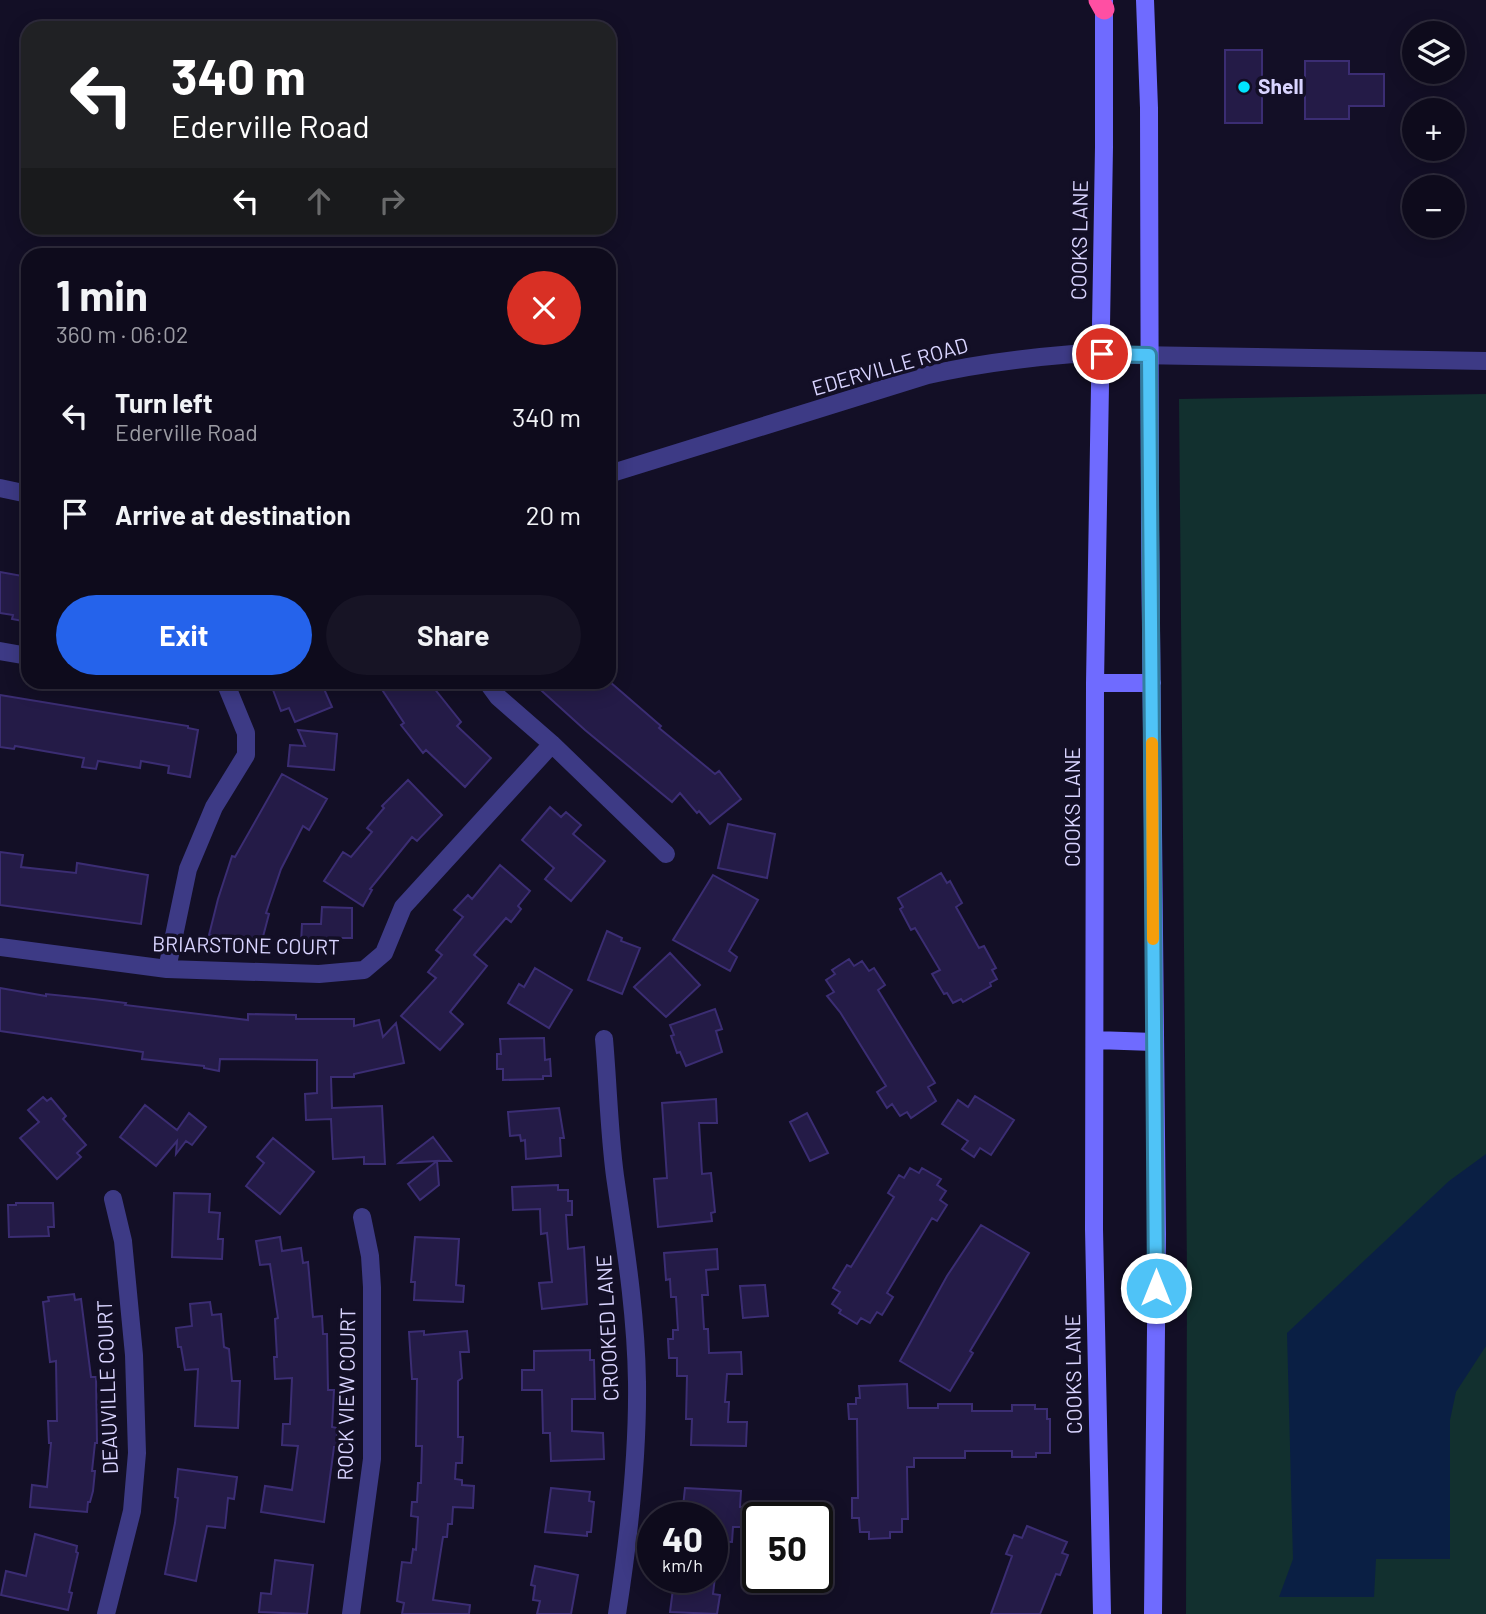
<!DOCTYPE html>
<meta charset="utf-8">
<style>
:root{--surface:#0e0b1c;--page:#171425;--text:#f1f3f6;--muted:#9b9ba3;--line:#2e2b3b;--accent:#2563eb}
body{margin:0;font-family:Barlow,sans-serif;background:var(--page);color:var(--text);height:100vh;display:flex;flex-direction:column;font-size:26px;white-space:nowrap}
*{box-sizing:border-box;margin:0}
p{font-size:23px;color:var(--muted)}
.icon{flex:none;width:38px;height:38px;fill:none;stroke:currentColor;stroke-width:2;stroke-linecap:round;stroke-linejoin:round}
.map{position:relative;flex:1;overflow:hidden}
.panel{position:absolute;left:21px;top:248px;width:595px;height:441px;display:flex;flex-direction:column;background:var(--surface);border-radius:21px;box-shadow:0 4px 18px #0003,0 0 0 2px var(--line)}
.panel>*{flex:none}
.guide{position:absolute;left:21px;top:21px;width:595px;height:214px;border-radius:21px;box-shadow:0 4px 18px #0003,0 0 0 2px var(--line);background:#202124;color:#fff;overflow:hidden}
.controls{position:absolute;left:1402px;top:21px;display:grid;gap:14px}
.controls a{display:grid;place-items:center;width:63px;height:63px;border-radius:50%;background:var(--surface);box-shadow:0 4px 18px #0003,0 0 0 2px var(--line);font-size:35px}
.speed{position:absolute;left:637px;top:1502px;display:flex;gap:14px;font-size:35px;font-weight:700;text-align:center}
.speed>*{display:grid;place-content:center;width:91px;height:91px;border-radius:50%;background:var(--surface);box-shadow:0 4px 18px #0003,0 0 0 2px var(--line);line-height:1}
.speed small{font-size:18px;font-weight:400}
.speed .limit{border:4px solid #111;border-radius:10px;background:#fff;color:#111}
.pin{position:absolute;display:grid;place-items:center;width:60px;height:60px;color:#fff;margin:-30px;border:4px solid #fff;border-radius:50%;box-shadow:0 2px 7px #0007}
.me{position:absolute;width:77px;margin:-38px;rotate:0deg;stroke-linejoin:round;filter:drop-shadow(0 0 5px #0008)}
.turn{display:flex;align-items:center;gap:24px;height:147px;padding:0 35px;font-size:32px}
.turn .icon{width:91px;height:91px;stroke-width:2.5}
.turn b{display:block;font-size:49px;line-height:60px}
.lanes{display:flex;align-items:center;height:66px;padding:0 35px;background:#0003;justify-content:center;gap:35px;direction:ltr}
.lanes .off{opacity:.35}
.round{display:grid;place-items:center;flex:none;width:74px;height:74px;border-radius:37px;background:var(--page)}
.head{display:flex;align-items:center;justify-content:space-between;height:119px;padding:0 35px}
h1{font-size:42px;font-weight:700;line-height:52px}
.action{display:flex;gap:14px;margin-top:auto;padding:14px 35px}
.action a{flex:1;height:80px;border-radius:42px;background:var(--accent);color:#fff;font-size:28px;font-weight:700;line-height:80px;text-align:center}
.action a+a{background:var(--page);color:var(--text)}
ul{padding:0;list-style:none}
li{display:flex;align-items:center;gap:21px;height:98px;padding:0 35px}
li div{flex:1}
li b{display:block;font-size:26px}
li em{font-style:normal}
.map>svg:first-child{display:block}
</style>
<div class="map">
<svg width="1486" height="1614" viewBox="0 0 1486 1614">
<rect width="100%" height="100%" fill="#130f26"/>
<path fill="#12302f" d="M 1486,394 L 1486,1614 L 1186,1614 L 1187,1276 L 1179,399 Z"/>
<path fill="#0a1f44" d="M 1486,1154 L 1486,1346 L 1456,1392 L 1450,1420 L 1450,1559 L 1376,1559 L 1374,1597 L 1279,1597 L 1293,1559 L 1287,1333 L 1449,1181 Z"/>
<path fill="#241b47" stroke="#3b2d73" stroke-width="2" d="M 1225,50 L 1262,50 L 1262,123 L 1225,123 Z
M 1305,61 L 1349,61 L 1349,74 L 1384,74 L 1384,106 L 1349,106 L 1349,119 L 1305,119 Z
M 0,572 L 28,577 L 28,622 L 12,619 L 13,615 L 0,613 Z
M 270,682 L 321,682 L 332,707 L 295,722 L 289,708 L 281,711 Z
M 377,682 L 429,682 L 461,722 L 457,726 L 491,758 L 465,787 L 426,750 L 423,753 L 401,725 L 404,723 Z
M 532,682 L 610,682 L 661,726 L 659,728 L 715,774 L 719,771 L 741,799 L 710,824 L 699,811 L 697,813 L 680,793 L 672,802 L 585,730 Z
M 0,695 L 188,726 L 188,728 L 198,730 L 190,777 L 168,773 L 169,766 L 141,761 L 140,768 L 98,761 L 96,769 L 82,767 L 84,758 L 15,746 L 14,749 L 0,747 Z
M 298,730 L 337,734 L 334,770 L 288,766 L 290,745 L 305,746 Z
M 282,774 L 327,799 L 309,830 L 303,826 L 281,869 L 266,913 L 269,914 L 260,948 L 209,935 L 218,899 L 232,856 L 235,857 Z
M 408,780 L 442,815 L 417,841 L 412,837 L 370,889 L 372,890 L 363,906 L 324,881 L 343,852 L 351,857 L 372,832 L 367,828 L 384,808 L 382,806 Z
M 550,807 L 561,817 L 566,812 L 581,825 L 573,834 L 605,861 L 571,901 L 545,879 L 554,868 L 522,840 Z
M 728,824 L 775,834 L 767,878 L 718,868 Z
M 0,852 L 23,855 L 21,867 L 76,873 L 77,863 L 148,875 L 141,924 L 0,905 Z
M 500,865 L 530,891 L 518,906 L 521,909 L 511,922 L 506,918 L 474,955 L 487,966 L 450,1012 L 463,1024 L 440,1050 L 401,1016 L 436,978 L 428,972 L 442,955 L 436,950 L 463,917 L 454,910 L 468,895 L 472,899 Z
M 941,873 L 947,883 L 950,881 L 962,903 L 956,907 L 979,948 L 984,946 L 996,968 L 992,970 L 997,979 L 990,983 L 991,986 L 963,1002 L 961,999 L 953,1003 L 947,993 L 944,994 L 932,974 L 940,970 L 915,928 L 911,930 L 900,909 L 903,907 L 898,898 Z
M 713,875 L 758,900 L 729,951 L 737,957 L 730,971 L 673,940 Z
M 322,907 L 352,908 L 352,938 L 323,938 L 323,943 L 301,943 L 302,924 L 321,924 Z
M 607,931 L 622,938 L 621,941 L 640,948 L 622,994 L 588,980 Z
M 670,953 L 700,985 L 666,1017 L 634,987 Z
M 849,959 L 854,966 L 862,961 L 869,971 L 874,968 L 885,985 L 878,990 L 935,1083 L 928,1087 L 936,1101 L 911,1118 L 907,1112 L 900,1116 L 892,1104 L 887,1108 L 877,1092 L 886,1086 L 840,1012 L 827,996 L 834,992 L 826,980 L 835,974 L 832,970 Z
M 535,968 L 572,990 L 549,1028 L 508,1003 L 519,984 L 524,987 Z
M 0,988 L 46,996 L 46,994 L 94,999 L 126,1003 L 125,1005 L 248,1020 L 248,1014 L 296,1015 L 296,1019 L 354,1019 L 354,1026 L 379,1020 L 383,1037 L 396,1023 L 404,1063 L 354,1074 L 354,1077 L 331,1077 L 332,1108 L 382,1106 L 385,1164 L 364,1164 L 364,1157 L 333,1159 L 331,1119 L 306,1120 L 305,1094 L 317,1093 L 317,1060 L 220,1059 L 219,1071 L 204,1068 L 204,1066 L 142,1059 L 143,1052 L 0,1031 Z
M 715,1009 L 722,1029 L 716,1031 L 722,1052 L 686,1066 L 680,1052 L 677,1053 L 671,1036 L 674,1035 L 670,1025 Z
M 544,1038 L 545,1060 L 550,1059 L 551,1076 L 543,1076 L 543,1079 L 503,1080 L 503,1069 L 497,1069 L 497,1054 L 501,1054 L 500,1039 Z
M 975,1096 L 1014,1120 L 991,1155 L 980,1148 L 974,1157 L 962,1149 L 968,1141 L 942,1124 L 958,1100 L 968,1107 Z
M 43,1097 L 47,1101 L 51,1098 L 66,1116 L 63,1119 L 86,1145 L 77,1153 L 81,1157 L 57,1179 L 20,1138 L 39,1122 L 28,1110 Z
M 716,1099 L 717,1123 L 699,1123 L 702,1174 L 711,1173 L 715,1212 L 711,1213 L 712,1221 L 658,1227 L 654,1179 L 667,1178 L 662,1103 Z
M 145,1105 L 177,1130 L 189,1113 L 206,1127 L 192,1145 L 186,1141 L 176,1154 L 177,1141 L 156,1166 L 120,1137 Z
M 559,1108 L 564,1138 L 560,1138 L 561,1156 L 526,1159 L 525,1140 L 521,1141 L 520,1135 L 510,1136 L 508,1112 Z
M 807,1113 L 828,1153 L 810,1161 L 790,1122 Z
M 433,1137 L 451,1161 L 437,1161 L 439,1185 L 420,1200 L 408,1184 L 437,1161 L 399,1163 Z
M 273,1138 L 314,1172 L 280,1214 L 246,1186 L 264,1163 L 257,1157 Z
M 910,1168 L 919,1173 L 922,1168 L 941,1179 L 937,1185 L 946,1191 L 940,1200 L 947,1205 L 937,1221 L 932,1218 L 887,1293 L 893,1297 L 882,1315 L 877,1312 L 870,1323 L 861,1318 L 857,1324 L 839,1313 L 841,1310 L 832,1304 L 840,1292 L 833,1288 L 847,1265 L 851,1267 L 894,1197 L 888,1193 L 899,1175 L 904,1178 Z
M 558,1185 L 558,1190 L 568,1190 L 568,1201 L 572,1201 L 572,1215 L 566,1215 L 568,1249 L 584,1247 L 587,1304 L 542,1309 L 539,1283 L 552,1282 L 547,1233 L 541,1234 L 540,1209 L 513,1210 L 512,1187 Z
M 174,1193 L 210,1194 L 209,1212 L 220,1213 L 218,1239 L 223,1239 L 222,1259 L 172,1257 Z
M 16,1203 L 53,1203 L 54,1227 L 48,1227 L 49,1236 L 9,1237 L 8,1205 L 16,1205 Z
M 981,1225 L 1029,1253 L 970,1351 L 973,1353 L 950,1391 L 900,1361 L 947,1276 Z
M 280,1237 L 282,1251 L 301,1248 L 303,1263 L 308,1262 L 313,1317 L 322,1316 L 323,1334 L 327,1334 L 328,1390 L 334,1390 L 332,1427 L 337,1428 L 337,1447 L 334,1447 L 324,1522 L 261,1512 L 265,1486 L 292,1490 L 298,1446 L 282,1445 L 283,1424 L 290,1424 L 292,1378 L 275,1379 L 274,1357 L 277,1357 L 275,1319 L 278,1318 L 270,1264 L 260,1265 L 256,1241 Z
M 415,1237 L 459,1239 L 456,1285 L 464,1286 L 463,1302 L 414,1300 L 415,1282 L 411,1282 Z
M 717,1249 L 718,1269 L 706,1270 L 708,1295 L 702,1295 L 704,1329 L 708,1329 L 709,1353 L 741,1352 L 742,1374 L 727,1374 L 725,1402 L 729,1402 L 728,1422 L 747,1422 L 746,1446 L 691,1445 L 692,1419 L 686,1419 L 687,1376 L 677,1376 L 677,1358 L 669,1358 L 668,1339 L 673,1339 L 673,1330 L 678,1330 L 676,1297 L 671,1297 L 670,1279 L 666,1280 L 664,1253 Z
M 765,1285 L 768,1316 L 743,1318 L 740,1286 Z
M 74,1294 L 75,1300 L 81,1299 L 91,1377 L 96,1377 L 97,1443 L 95,1443 L 92,1471 L 95,1471 L 93,1491 L 90,1502 L 88,1502 L 87,1512 L 30,1507 L 32,1485 L 47,1487 L 51,1443 L 49,1443 L 48,1421 L 57,1421 L 56,1361 L 50,1362 L 43,1302 L 49,1301 L 48,1297 Z
M 210,1302 L 212,1315 L 221,1314 L 224,1347 L 229,1349 L 232,1381 L 240,1381 L 238,1428 L 195,1426 L 198,1369 L 185,1370 L 181,1347 L 178,1347 L 176,1328 L 192,1326 L 190,1304 Z
M 424,1331 L 424,1335 L 467,1331 L 469,1352 L 460,1352 L 462,1378 L 458,1381 L 458,1437 L 463,1437 L 462,1463 L 456,1463 L 455,1479 L 462,1480 L 462,1485 L 474,1486 L 473,1508 L 453,1507 L 452,1524 L 448,1524 L 447,1537 L 443,1537 L 433,1600 L 470,1605 L 469,1614 L 402,1614 L 404,1603 L 397,1601 L 402,1562 L 411,1563 L 413,1549 L 416,1550 L 418,1517 L 411,1516 L 412,1502 L 417,1502 L 418,1483 L 421,1483 L 422,1446 L 416,1446 L 417,1379 L 412,1379 L 409,1332 Z
M 590,1350 L 590,1360 L 594,1360 L 595,1399 L 572,1399 L 572,1431 L 603,1433 L 604,1459 L 551,1461 L 550,1433 L 543,1433 L 542,1390 L 522,1390 L 522,1370 L 534,1370 L 534,1351 Z
M 907,1384 L 908,1408 L 938,1408 L 938,1404 L 972,1404 L 972,1411 L 1012,1411 L 1012,1405 L 1035,1405 L 1035,1409 L 1047,1409 L 1047,1419 L 1050,1419 L 1050,1453 L 1036,1453 L 1036,1457 L 1012,1457 L 1012,1451 L 965,1451 L 965,1458 L 914,1458 L 914,1467 L 907,1467 L 908,1519 L 902,1519 L 902,1532 L 890,1532 L 890,1538 L 869,1539 L 869,1532 L 860,1532 L 859,1518 L 852,1518 L 852,1498 L 858,1498 L 857,1419 L 849,1419 L 848,1404 L 856,1404 L 856,1398 L 860,1398 L 859,1386 Z
M 178,1469 L 237,1477 L 234,1499 L 228,1498 L 225,1528 L 207,1526 L 196,1581 L 165,1574 L 175,1523 L 178,1498 L 175,1497 Z
M 551,1488 L 590,1492 L 589,1501 L 594,1502 L 591,1532 L 587,1532 L 587,1536 L 545,1532 Z
M 685,1488 L 741,1491 L 740,1507 L 751,1507 L 750,1527 L 733,1527 L 732,1542 L 712,1541 L 712,1517 L 682,1516 Z
M 1027,1526 L 1067,1542 L 1062,1553 L 1068,1555 L 1060,1575 L 1056,1574 L 1040,1614 L 991,1614 L 1012,1556 L 1006,1554 L 1014,1535 L 1022,1538 Z
M 35,1534 L 77,1546 L 76,1552 L 78,1553 L 69,1592 L 72,1593 L 68,1610 L 1,1595 L 6,1571 L 26,1576 Z
M 275,1560 L 313,1565 L 307,1614 L 259,1612 L 261,1593 L 271,1594 Z
M 535,1566 L 578,1575 L 571,1614 L 537,1614 L 540,1601 L 533,1600 L 535,1586 L 531,1585 Z
M 677,1577 L 715,1577 L 713,1594 L 720,1595 L 717,1614 L 670,1612 L 673,1589 L 676,1589 Z"/>
<g fill="none" stroke-linecap="round" stroke-linejoin="round">
<path stroke="#3d3a85" stroke-width="18" d="M 0,651 L 28,656
M 487,682 L 498,697 L 552,744 L 666,854
M 0,947 L 167,969 L 319,974 L 364,970 L 384,953 L 403,907 L 552,744
M 167,969 L 188,869 L 214,807 L 246,755 L 246,733 L 225,682
M 604,1039 C 608,1084 609,1131 615,1176 C 625,1245 636,1312 637,1382 C 638,1460 629,1537 617,1614
M 106,1614 L 132,1511 L 137,1453 L 134,1355 L 123,1241 L 113,1199
M 351,1614 L 372,1459 L 372,1287 L 370,1256 L 362,1217"/>
<path stroke="#3d3a85" stroke-width="18" d="M 609,474 L 928,375 C 976,364 1024,358 1073,354 L 1486,361
M 0,488 L 28,494"/>
<path stroke="#6f6bff" stroke-width="18" d="M 1145,0 L 1149,108 L 1150,529 L 1157,1234 L 1153,1614
M 1095,683 L 1152,683
M 1095,1040 L 1154,1042
M 1102,1614 L 1094,1229 L 1095,683 L 1104,147 L 1104,0"/>
<path stroke="#ff4fa3" stroke-width="21" d="M 1099,0 L 1104,9"/>
</g>
<g fill="none" stroke-linecap="round" stroke-linejoin="round">
<g stroke="#337fa1" stroke-width="18">
<path id="route" d="M 1102,354 L 1149,355 L 1156,1288"/>
</g>
<use href="#route" stroke="#4fc3f7" stroke-width="12"/>
<path stroke="#f59e0b" stroke-width="12" d="M 1152,743 L 1153,939"/>
</g>
<circle fill="#00e5ff" stroke="#130f26" stroke-width="2.5" cx="1244" cy="87" r="7"/>
<g text-anchor="middle" stroke-width="7" stroke-linejoin="round" paint-order="stroke">
<g font-size="21" font-weight="bold" fill="#d9d4ff" stroke="#130f26" text-anchor="start">
<text x="1258" y="94">Shell</text>
</g>
<g font-size="21" fill="#d9d4ff" stroke="#130f26">
<text transform="translate(1080 240) rotate(-89)" y="7">COOKS LANE</text>
<text transform="translate(890 367) rotate(-16)" y="7">EDERVILLE ROAD</text>
<text transform="translate(1073 807) rotate(-90)" y="7">COOKS LANE</text>
<text transform="translate(246 946) rotate(1)" y="7">BRIARSTONE COURT</text>
<text transform="translate(608 1328) rotate(-93)" y="7">CROOKED LANE</text>
<text transform="translate(1074 1374) rotate(-91)" y="7">COOKS LANE</text>
<text transform="translate(108 1387) rotate(-92)" y="7">DEAUVILLE COURT</text>
<text transform="translate(347 1394) rotate(-89)" y="7">ROCK VIEW COURT</text>
</g>
</g>
</svg>
<div class="controls">
<a><svg class="icon" aria-label="layers" viewBox="0 0 24 24"><path d="M12 4l9 5-9 5-9-5zM3 14l9 5 9-5"/></svg></a>
<a>+</a>
<a>−</a>
</div>
<div class="speed"><div>40<small>km/h</small></div><div class="limit">50</div></div>
<div class="pin" style="left:1102px;top:354px;background:#d93025"><svg class="icon" aria-label="arrive" viewBox="0 0 24 24"><path d="M6 21V4h12l-3 4 3 4H6"/></svg></div>
<svg class="me" style="left:1156px;top:1288px" viewBox="-20 -20 40 40"><circle r="17" fill="#4fc3f7" stroke="#fff" stroke-width="3"/><path d="M0-11L8 9 0 5-8 9z" fill="#fff"/></svg>
<div class="guide">
<div class="turn"><svg class="icon" aria-label="left" viewBox="0 0 24 24"><path d="M17 20v-9H6M10 6l-5 5 5 5"/></svg><div><b>340 m</b>Ederville Road</div></div>
<div class="lanes"><svg class="icon" aria-label="left" viewBox="0 0 24 24"><path d="M17 20v-9H6M10 6l-5 5 5 5"/></svg><svg class="icon off" aria-label="ahead" viewBox="0 0 24 24"><path d="M12 20V5M6 11l6-6 6 6"/></svg><svg class="icon off" aria-label="right" viewBox="0 0 24 24"><path d="M7 20v-9h11M14 6l5 5-5 5"/></svg></div>
</div>
<section class="panel">
<div class="head"><div><h1>1 min</h1><p>360 m · 06:02</p></div><a class="round" style="background:#d93025;color:#fff"><svg class="icon" aria-label="close" viewBox="0 0 24 24"><path d="M6 6l12 12M18 6L6 18"/></svg></a></div>
<ul>
<li><svg class="icon" aria-label="left" viewBox="0 0 24 24"><path d="M17 20v-9H6M10 6l-5 5 5 5"/></svg><div><b>Turn left</b><p>Ederville Road</p></div><em>340 m</em></li>
<li><svg class="icon" aria-label="arrive" viewBox="0 0 24 24"><path d="M6 21V4h12l-3 4 3 4H6"/></svg><div><b>Arrive at destination</b></div><em>20 m</em></li>
</ul>
<div class="action"><a>Exit</a><a>Share</a></div>
</section>
</div>
